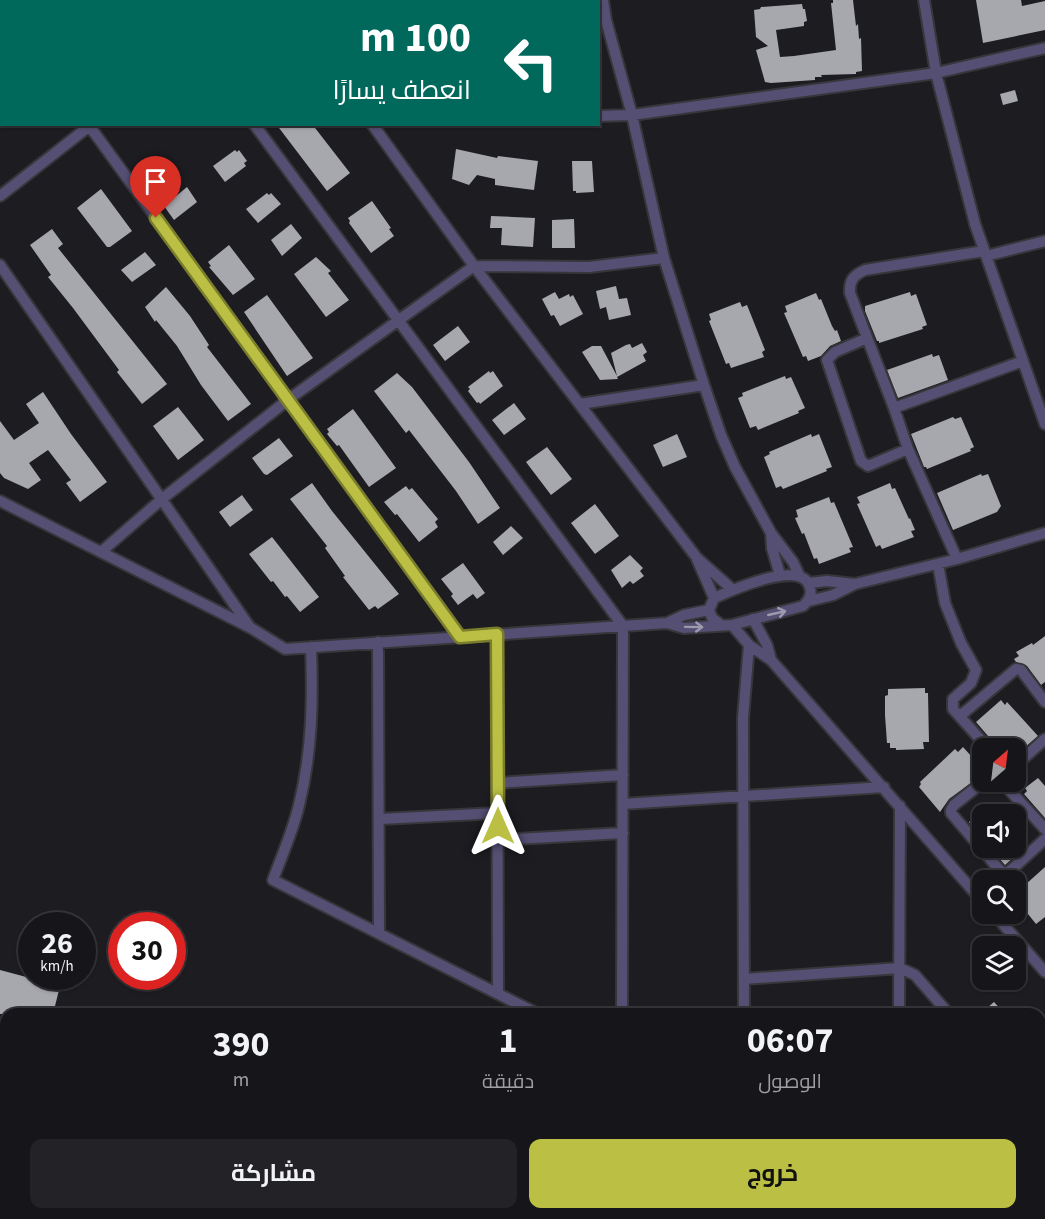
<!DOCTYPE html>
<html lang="ar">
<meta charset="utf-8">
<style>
:root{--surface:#161519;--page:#232226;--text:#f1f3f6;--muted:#9e9fa2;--line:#353438;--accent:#bbc044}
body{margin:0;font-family:"Source Sans 3",Cairo,sans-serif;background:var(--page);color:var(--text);direction:rtl;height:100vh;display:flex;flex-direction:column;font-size:22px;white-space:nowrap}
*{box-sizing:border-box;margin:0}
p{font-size:20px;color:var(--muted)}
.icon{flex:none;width:33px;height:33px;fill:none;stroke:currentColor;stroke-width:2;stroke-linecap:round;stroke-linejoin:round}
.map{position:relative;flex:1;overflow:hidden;direction:ltr}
.drawer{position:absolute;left:0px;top:1008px;width:1046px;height:212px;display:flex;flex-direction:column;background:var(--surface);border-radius:18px 18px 0 0;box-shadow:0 2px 4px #0004,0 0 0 2px var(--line);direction:rtl}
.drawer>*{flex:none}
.hud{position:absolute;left:0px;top:0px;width:600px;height:126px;box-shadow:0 2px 4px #0004,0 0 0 2px var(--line);direction:rtl;background:#00695c;color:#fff;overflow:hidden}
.needle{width:39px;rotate:28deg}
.tools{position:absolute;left:972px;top:738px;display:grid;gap:12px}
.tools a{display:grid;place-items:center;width:54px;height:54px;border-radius:12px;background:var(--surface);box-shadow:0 2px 4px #0004,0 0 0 2px var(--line);font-size:30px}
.speed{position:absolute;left:18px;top:912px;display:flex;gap:12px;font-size:30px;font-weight:700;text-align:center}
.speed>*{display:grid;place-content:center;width:78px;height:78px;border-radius:50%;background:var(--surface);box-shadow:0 2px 4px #0004,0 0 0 2px var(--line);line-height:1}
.speed small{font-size:15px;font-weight:400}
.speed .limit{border:9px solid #d22;background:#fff;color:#111}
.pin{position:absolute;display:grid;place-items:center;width:51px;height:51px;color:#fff;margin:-62px -26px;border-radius:50% 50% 50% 0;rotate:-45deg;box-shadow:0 0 6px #0007}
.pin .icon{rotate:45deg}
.me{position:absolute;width:66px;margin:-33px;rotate:0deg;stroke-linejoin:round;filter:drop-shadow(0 0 4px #0008)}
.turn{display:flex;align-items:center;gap:21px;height:126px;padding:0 30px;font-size:27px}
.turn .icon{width:78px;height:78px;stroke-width:2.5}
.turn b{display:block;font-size:42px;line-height:51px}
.eta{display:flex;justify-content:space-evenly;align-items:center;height:102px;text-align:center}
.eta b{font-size:36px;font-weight:700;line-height:42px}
.button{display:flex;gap:12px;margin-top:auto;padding:12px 30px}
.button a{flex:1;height:69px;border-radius:12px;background:var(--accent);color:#111;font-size:24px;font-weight:700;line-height:69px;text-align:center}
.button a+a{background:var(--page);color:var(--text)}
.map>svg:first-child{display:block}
</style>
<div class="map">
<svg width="1045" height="1219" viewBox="0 0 1045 1219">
<rect width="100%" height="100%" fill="#1d1c21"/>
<path fill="#a7a7ae" d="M 833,0 L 853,0 L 856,26 L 858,24 L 859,39 L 861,38 L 862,71 L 856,72 L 856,74 L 821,75 L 822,77 L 815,77 L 815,80 L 771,83 L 765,82 L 756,50 L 768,46 L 756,37 L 754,10 L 760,9 L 761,7 L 802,4 L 803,9 L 805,9 L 807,21 L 804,22 L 804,26 L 776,30 L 780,57 L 794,56 L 836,50 L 831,3 L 833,3 Z
M 976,0 L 1021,0 L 1022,6 L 1045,1 L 1045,30 L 983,43 Z
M 1015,90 L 1018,101 L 1003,105 L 1000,94 Z
M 276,124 L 312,124 L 350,173 L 327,191 Z
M 456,149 L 497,158 L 498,156 L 538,161 L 534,190 L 495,185 L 495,179 L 477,175 L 469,185 L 452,179 Z
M 235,150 L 237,152 L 239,150 L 247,161 L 244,163 L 246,166 L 225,182 L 213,166 Z
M 572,161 L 592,161 L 594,192 L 576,193 L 576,191 L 573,191 Z
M 187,187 L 197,202 L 174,220 L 164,206 Z
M 101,189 L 132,231 L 110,247 L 107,247 L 77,208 Z
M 267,193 L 269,195 L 271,193 L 281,204 L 258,223 L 246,209 Z
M 372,201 L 391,228 L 389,229 L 394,236 L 371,253 L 349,223 L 350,221 L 348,218 Z
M 491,216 L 535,218 L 533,247 L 501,245 L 502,228 L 490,228 Z
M 574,219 L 575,248 L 552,248 L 552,220 Z
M 291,224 L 302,238 L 282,256 L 271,240 Z
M 52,229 L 63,244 L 58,248 L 167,384 L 142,404 L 117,372 L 119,370 L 73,308 L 48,277 L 51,275 L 30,245 Z
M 229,245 L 255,279 L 233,295 L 209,267 L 211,266 L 208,262 Z
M 145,252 L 156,265 L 132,282 L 121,270 Z
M 316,257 L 331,271 L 328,273 L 349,300 L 326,317 L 294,274 Z
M 616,286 L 619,299 L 627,298 L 631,315 L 609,320 L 606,307 L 600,309 L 596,291 Z
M 166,287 L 190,316 L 209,345 L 207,347 L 251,404 L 228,421 L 201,385 L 177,346 L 156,320 L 155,322 L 145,307 Z
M 555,292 L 559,299 L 569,294 L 570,297 L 573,295 L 583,314 L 560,326 L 554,315 L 551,316 L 542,299 Z
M 910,292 L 911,296 L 916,294 L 927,325 L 922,327 L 923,329 L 879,343 L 879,341 L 877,341 L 865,311 L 865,306 Z
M 816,293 L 819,300 L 821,299 L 832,326 L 835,331 L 837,330 L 841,341 L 830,346 L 821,356 L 808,361 L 806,356 L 803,357 L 784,313 L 787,312 L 785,306 Z
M 267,295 L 313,358 L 287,376 L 244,312 Z
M 740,302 L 742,307 L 747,305 L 765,350 L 762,352 L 764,357 L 731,368 L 729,363 L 726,364 L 709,321 L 711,320 L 709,314 Z
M 458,326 L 470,342 L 445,361 L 433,345 Z
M 642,343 L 647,352 L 643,355 L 646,361 L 617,377 L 618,379 L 600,380 L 582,352 L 592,346 L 601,346 L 617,376 L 611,353 L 626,345 L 630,344 L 632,348 Z
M 932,354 L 933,357 L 939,355 L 948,380 L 898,398 L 887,370 Z
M 489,371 L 490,373 L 493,371 L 503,386 L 480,404 L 479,402 L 477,403 L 468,391 L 470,389 L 468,387 Z
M 397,373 L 412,387 L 469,462 L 500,508 L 478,524 L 456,491 L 409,430 L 406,433 L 374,391 Z
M 785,376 L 786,379 L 791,377 L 805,408 L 798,411 L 799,413 L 758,430 L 756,426 L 750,428 L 738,398 L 743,396 L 742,393 Z
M 43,392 L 71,434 L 107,482 L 80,502 L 66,483 L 71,480 L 48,450 L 29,463 L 41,480 L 28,489 L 4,478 L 0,473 L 0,421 L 14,440 L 39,423 L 26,404 Z
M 514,403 L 526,419 L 504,435 L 492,420 Z
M 178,407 L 204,440 L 178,460 L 153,426 Z
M 353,409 L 396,468 L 369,487 L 339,445 L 337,446 L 327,434 L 329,432 L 327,429 Z
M 953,417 L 955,419 L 961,417 L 974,447 L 970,449 L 971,451 L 927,469 L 926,467 L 924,467 L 911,434 Z
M 677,434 L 687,457 L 663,467 L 653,445 Z
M 811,434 L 812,437 L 819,434 L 832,467 L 826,469 L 827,471 L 783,489 L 781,486 L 776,488 L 764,457 L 770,454 L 769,452 Z
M 279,438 L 293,456 L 267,475 L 264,474 L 252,458 Z
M 547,447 L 572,479 L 551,495 L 526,462 Z
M 981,474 L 982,476 L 988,474 L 1001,506 L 997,512 L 953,530 L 937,493 Z
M 312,483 L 332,511 L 399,594 L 378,609 L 375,606 L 369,610 L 343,577 L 345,576 L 325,548 L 327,546 L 290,499 Z
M 890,483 L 892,489 L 895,488 L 909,519 L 910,518 L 915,530 L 911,531 L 914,537 L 882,549 L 880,545 L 876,547 L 857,504 L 860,503 L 857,497 Z
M 406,486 L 409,490 L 412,488 L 438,519 L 435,522 L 438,527 L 419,542 L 397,514 L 395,515 L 384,502 Z
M 242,495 L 253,510 L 230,527 L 219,512 Z
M 829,497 L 831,503 L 834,502 L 853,547 L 849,548 L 851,552 L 819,564 L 817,558 L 814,559 L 804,533 L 802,534 L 795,518 L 798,517 L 796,510 Z
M 595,504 L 619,536 L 595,554 L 571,523 Z
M 511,526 L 523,538 L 503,555 L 493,542 Z
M 272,537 L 319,597 L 300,612 L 287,596 L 285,597 L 273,581 L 271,582 L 249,554 Z
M 630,555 L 643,568 L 640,571 L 644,576 L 633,584 L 630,581 L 622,588 L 611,570 Z
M 463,563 L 485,593 L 477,599 L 473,594 L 458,605 L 451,596 L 453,594 L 441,579 Z
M 1045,636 L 1045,682 L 1041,685 L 1027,666 L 1016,662 L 1014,659 L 1019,656 L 1016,652 L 1032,643 L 1033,645 Z
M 925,688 L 925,693 L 928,693 L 929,742 L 923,742 L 924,749 L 896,750 L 896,748 L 890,748 L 890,743 L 887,743 L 885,715 L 885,696 L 888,695 L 888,689 Z
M 1001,700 L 1005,705 L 1007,702 L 1038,736 L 1016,755 L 1016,748 L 995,748 L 994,743 L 976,722 Z
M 963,747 L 982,768 L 982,775 L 949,799 L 940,812 L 919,787 L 921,784 L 920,782 L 955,749 L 958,752 Z
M 1038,778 L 1045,786 L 1045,818 L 1024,794 L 1027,791 L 1025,788 Z
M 982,810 L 982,838 L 969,822 Z
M 1016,827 L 1028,841 L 1026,843 L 1027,845 L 1005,865 L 990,848 L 1016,848 Z
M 1045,867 L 1045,917 L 1036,924 L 1016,899 L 1016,893 Z
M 0,970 L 60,986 L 53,1014 L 0,1014 Z
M 994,1002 L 1005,1014 L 980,1014 Z"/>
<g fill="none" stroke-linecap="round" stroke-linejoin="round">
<g stroke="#37363b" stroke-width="14">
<path id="minor" d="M 0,0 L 2,2
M 164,0 L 165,2
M 282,0 L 283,2
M 603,0 L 606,20 L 632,115 L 664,258 L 704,385 L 721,435 L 735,467 L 771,533 L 793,562 L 799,575
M 924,0 L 936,73 L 975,224 L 1045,424
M 251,2 L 253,0
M 598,116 L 632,115 L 936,73 L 1045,48
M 88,124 L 461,637
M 254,124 L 623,626 L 622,1014
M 372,124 L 474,266 L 697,558 L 733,590
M 0,196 L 92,124
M 984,251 L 865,270 C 854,275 849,280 850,293 L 894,408 L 1023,361
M 986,256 L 1045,241
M 0,265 L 249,626
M 867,338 L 835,352 L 827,360 L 861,461 L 868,466 L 908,449
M 580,404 L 704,385
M 894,408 L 908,449 L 957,559
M 0,501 L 251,628 L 285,649 L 667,623 L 684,628 L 732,625 L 803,606 C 809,600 813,594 809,585 C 799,560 732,590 714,598 L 709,610 L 712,618 L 721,625
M 771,533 L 772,548 L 780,575
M 101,552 L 162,499 L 289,399 L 474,266 L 589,267 L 664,258
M 697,559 L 714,598
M 938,564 L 945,603 L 961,643 L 976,670 L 971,683 L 953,699 L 953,709 L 988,748
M 809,583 L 827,581 L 855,584
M 809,601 L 833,595 L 855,584 L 957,559 L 1045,533
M 753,619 L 767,645 L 771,660
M 667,623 L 684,615 L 709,610
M 732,625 L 749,645 L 771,660 L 982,901
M 497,634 L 498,994
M 378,642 L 379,933
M 311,647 C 313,701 312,753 299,805 C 293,831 282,855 273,880 L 538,1014
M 960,716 L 1016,669 L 1021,670 L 1045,702
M 1016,765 L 1045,739
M 983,782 L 954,805 L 951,810 L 951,813 L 1002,873 L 1009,872 L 1045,839
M 1002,782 L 1045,829
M 498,783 L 623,775
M 623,804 L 884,787
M 380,819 L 498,813
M 498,840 L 623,833
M 994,914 L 1045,972
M 744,979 L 900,968 L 915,975 L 949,1014
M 744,1014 L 743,718 L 749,645
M 899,1014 L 900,806
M 1040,1128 L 1045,1122
M 775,1219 L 777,1214
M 899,1219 L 899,1214
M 954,1219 L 960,1214"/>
</g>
<use href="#minor" stroke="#554f73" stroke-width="10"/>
</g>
<defs><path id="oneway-shaft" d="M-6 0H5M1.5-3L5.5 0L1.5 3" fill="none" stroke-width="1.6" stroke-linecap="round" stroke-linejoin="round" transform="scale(1.5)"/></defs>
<g stroke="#9c9aac">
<use href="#oneway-shaft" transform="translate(777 613) rotate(-13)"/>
<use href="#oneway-shaft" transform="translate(694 627) rotate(1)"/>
</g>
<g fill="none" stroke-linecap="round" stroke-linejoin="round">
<g stroke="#7a7d2c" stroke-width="15">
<path id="route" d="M 156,218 L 460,637 L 497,634 L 498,826"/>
</g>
<use href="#route" stroke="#bbc044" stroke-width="10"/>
</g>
</svg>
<div class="tools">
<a><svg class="needle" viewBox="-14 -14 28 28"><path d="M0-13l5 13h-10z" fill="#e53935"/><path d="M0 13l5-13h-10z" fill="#9e9fa2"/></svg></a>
<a><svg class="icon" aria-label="sound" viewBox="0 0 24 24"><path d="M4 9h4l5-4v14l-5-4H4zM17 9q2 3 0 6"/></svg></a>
<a><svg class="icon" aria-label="search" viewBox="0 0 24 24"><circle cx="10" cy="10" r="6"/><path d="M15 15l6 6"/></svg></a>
<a><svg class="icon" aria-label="layers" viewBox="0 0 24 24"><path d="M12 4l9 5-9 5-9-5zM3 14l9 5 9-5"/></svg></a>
</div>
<div class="speed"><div>26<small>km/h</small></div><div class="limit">30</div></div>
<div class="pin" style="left:156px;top:218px;background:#d93025"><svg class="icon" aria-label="arrive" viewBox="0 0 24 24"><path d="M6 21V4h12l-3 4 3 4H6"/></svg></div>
<svg class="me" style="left:498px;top:826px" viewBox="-20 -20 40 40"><path d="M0-17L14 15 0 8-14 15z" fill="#bbc044" stroke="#fff" stroke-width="4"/></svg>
<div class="hud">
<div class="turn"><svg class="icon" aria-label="left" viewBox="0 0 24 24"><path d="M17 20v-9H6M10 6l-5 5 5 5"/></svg><div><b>100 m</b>انعطف يسارًا</div></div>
</div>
<section class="drawer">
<div class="eta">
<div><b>06:07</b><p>الوصول</p></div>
<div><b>1</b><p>دقيقة</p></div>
<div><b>390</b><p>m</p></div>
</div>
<div class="button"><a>خروج</a><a>مشاركة</a></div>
</section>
</div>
